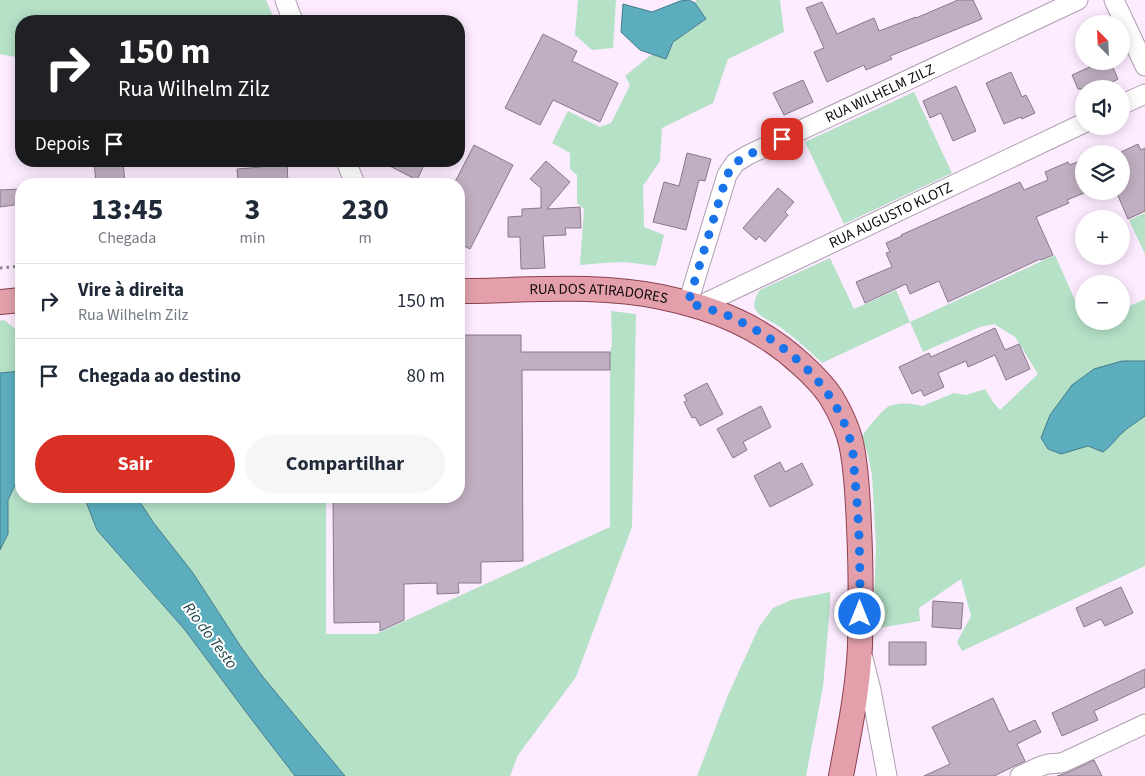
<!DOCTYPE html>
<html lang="pt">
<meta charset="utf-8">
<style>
:root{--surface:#fff;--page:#f6f6f7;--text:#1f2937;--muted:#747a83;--line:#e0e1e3;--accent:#d93025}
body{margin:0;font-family:"Source Sans 3",sans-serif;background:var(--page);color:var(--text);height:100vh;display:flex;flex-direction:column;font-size:19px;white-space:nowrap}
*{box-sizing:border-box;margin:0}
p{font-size:16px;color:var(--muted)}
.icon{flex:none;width:28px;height:28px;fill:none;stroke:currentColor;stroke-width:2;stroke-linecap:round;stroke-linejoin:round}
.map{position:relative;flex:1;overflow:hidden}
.side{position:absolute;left:15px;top:178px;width:450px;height:325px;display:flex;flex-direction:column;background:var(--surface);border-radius:20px;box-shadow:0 2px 12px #0003}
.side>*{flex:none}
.guide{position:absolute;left:15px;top:15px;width:450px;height:152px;border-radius:20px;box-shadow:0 2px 12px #0003;background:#202124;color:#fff;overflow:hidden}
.needle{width:32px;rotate:336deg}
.buttons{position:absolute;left:1075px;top:15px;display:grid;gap:10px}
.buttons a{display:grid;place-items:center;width:55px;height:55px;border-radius:50%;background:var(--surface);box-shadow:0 2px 12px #0003;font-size:25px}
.pin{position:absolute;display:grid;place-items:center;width:42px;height:42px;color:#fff;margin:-21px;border-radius:10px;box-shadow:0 2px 8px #0006}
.me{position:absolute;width:55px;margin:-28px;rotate:0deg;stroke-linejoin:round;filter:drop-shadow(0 0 4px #0008)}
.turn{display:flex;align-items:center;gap:18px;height:105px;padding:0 20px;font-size:22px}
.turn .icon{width:65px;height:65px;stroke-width:2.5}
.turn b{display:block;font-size:35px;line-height:42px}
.then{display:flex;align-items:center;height:48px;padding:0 20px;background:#0003;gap:10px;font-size:19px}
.eta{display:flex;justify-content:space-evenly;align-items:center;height:85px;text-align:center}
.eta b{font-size:30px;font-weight:700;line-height:35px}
.primary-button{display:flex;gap:10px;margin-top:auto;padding:10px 20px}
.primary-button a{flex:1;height:58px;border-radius:30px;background:var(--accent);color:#fff;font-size:20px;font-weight:700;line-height:58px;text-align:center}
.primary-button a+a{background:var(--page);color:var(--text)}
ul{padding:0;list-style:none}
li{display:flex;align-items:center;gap:15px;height:75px;padding:0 20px;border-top:1px solid var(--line)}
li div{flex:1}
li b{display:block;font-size:19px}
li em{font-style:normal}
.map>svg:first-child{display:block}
</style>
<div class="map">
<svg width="1145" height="776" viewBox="0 0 1145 776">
<rect width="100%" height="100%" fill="#fdebff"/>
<path fill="#b5e1c7" d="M 0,0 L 266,0 L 275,21 L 21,21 L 21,58 L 0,54 Z
M 578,0 L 616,0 L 613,48 L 592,50 L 575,35 Z
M 696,0 L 780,0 L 784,32 L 728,59 L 713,103 L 662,128 L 660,161 L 643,186 L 644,227 L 664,235 L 656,266 L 625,262 L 604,263 L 580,265 L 584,209 L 577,203 L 577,175 L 570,169 L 570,153 L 552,143 L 568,111 L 600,127 L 611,123 L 630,85 L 625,76 L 652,54 L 666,59 L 673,42 L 706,20 L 695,3 Z
M 914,92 L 952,173 L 844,224 L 805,142 Z
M 1145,213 L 1145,254 L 1129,220 Z
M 1055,255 L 1086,325 L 1096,321 L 1121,321 L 1121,310 L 1145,299 L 1145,566 L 962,651 L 957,642 L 971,616 L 961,579 L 919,608 L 920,621 L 873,629 L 876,546 L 872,475 L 868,455 L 862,436 C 868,428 879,414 886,408 C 895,402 912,403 922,406 L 954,393 L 966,395 L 985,389 L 993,402 L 1000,410 L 1038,374 L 1015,337 L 994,324 L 980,327 L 923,352 L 910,322 L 822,363 C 809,350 795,338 780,327 C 774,323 761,317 757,312 C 751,305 756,296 760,290 L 830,258 L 854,309 L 896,290 L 910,322 Z
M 611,311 L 636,314 L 632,527 L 576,677 L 518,755 L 510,776 L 345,776 L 263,677 L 241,647 L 193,573 L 153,522 L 136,496 L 326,496 L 326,634 L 376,634 L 610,527 L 610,352 L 612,344 Z
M 4,320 L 21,333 L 21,371 L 0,373 L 0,321 Z
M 21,472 L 21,496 L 86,496 L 85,500 L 136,575 L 185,630 L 249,716 L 295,776 L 0,776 L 0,550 L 8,534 L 8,500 Z
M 830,592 L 830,606 L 823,687 L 806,776 L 697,776 L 728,695 L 759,627 L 773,608 L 791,600 Z"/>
<path fill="#5caebf" stroke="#457c8a" d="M 689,0 L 695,3 L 706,19 L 673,42 L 666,59 L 640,50 L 621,32 L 623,4 L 652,12 L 680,1 Z
M 1122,361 L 1145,361 L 1145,416 C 1137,422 1128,427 1121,434 C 1115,440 1110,447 1103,452 L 1088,446 L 1061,454 L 1048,449 L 1041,438 L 1050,415 L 1072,385 L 1094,369 Z
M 21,371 L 21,472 L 8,500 L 8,534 L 0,550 L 0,373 Z
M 86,496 L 136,496 L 153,522 L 193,573 L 241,647 L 263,677 L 345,776 L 295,776 L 249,716 L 185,630 L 97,530 L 85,499 Z"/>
<path fill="#c0afc2" stroke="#88788a" d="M 958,0 L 973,0 L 982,19 L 890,56 L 892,59 L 866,70 L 864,65 L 827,82 L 814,52 L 824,48 L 806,8 L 822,2 L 837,34 L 874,18 L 879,31 L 916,17 L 916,18 Z
M 543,34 L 577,51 L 572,61 L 618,83 L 600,122 L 553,100 L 540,125 L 505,108 Z
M 1110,61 L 1118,79 L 1111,83 L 1113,89 L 1078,89 L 1072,75 L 1101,62 L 1103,65 Z
M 1011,72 L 1022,97 L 1026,95 L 1035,113 L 1022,119 L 1021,117 L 1004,124 L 986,83 Z
M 803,80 L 813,102 L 784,115 L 773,93 Z
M 956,86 L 976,131 L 953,141 L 941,113 L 930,118 L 923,101 Z
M 1138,144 L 1141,150 L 1145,148 L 1145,211 L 1128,219 L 1116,191 L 1121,191 L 1121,152 Z
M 474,145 L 513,165 L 470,249 L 459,243 L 459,184 L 454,184 Z
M 687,153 L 711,159 L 705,181 L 699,180 L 686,230 L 653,222 L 664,182 L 679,186 Z
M 1084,159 L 1084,193 L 1067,200 L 1069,203 L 1036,217 L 1053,255 L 1041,260 L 1040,259 L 948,302 L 939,281 L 910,294 L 906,284 L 865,303 L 856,282 L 892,267 L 886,253 L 890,252 L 886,243 L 902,236 L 901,235 L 1020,182 L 1024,190 L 1048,180 L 1045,172 L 1068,162 L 1070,165 Z
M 94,161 L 123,161 L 125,184 L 96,184 Z
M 261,161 L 287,161 L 288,184 L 238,184 L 237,169 L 262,167 Z
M 380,161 L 426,161 L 417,180 Z
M 546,161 L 570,182 L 547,209 L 580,207 L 581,228 L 565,228 L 566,235 L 543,236 L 545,268 L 521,269 L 520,237 L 508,237 L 508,217 L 522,216 L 522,209 L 541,208 L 541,188 L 530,179 Z
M 778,188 L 794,202 L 785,212 L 788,215 L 765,242 L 759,236 L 756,240 L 743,228 Z
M 21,189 L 21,204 L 0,207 L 0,190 Z
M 995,328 L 1005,350 L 1019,344 L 1030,369 L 1006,380 L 995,355 L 968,367 L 966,361 L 938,373 L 944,387 L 924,396 L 921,390 L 912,394 L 899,367 L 929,353 L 931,357 Z
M 459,335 L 521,335 L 521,352 L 610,352 L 610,370 L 522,370 L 523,561 L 481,562 L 481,583 L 458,583 L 459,593 L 437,594 L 437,583 L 404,584 L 404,620 L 380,631 L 380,622 L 334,623 L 333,496 L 459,496 Z
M 707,383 L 723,414 L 700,426 L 695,417 L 692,418 L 684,402 L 687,401 L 684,395 Z
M 761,406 L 771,427 L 743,442 L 747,450 L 733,458 L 717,429 Z
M 780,462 L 785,472 L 802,463 L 813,485 L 770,507 L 754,476 Z
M 1121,587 L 1133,613 L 1105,626 L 1101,619 L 1084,627 L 1076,608 Z
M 933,601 L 963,603 L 961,629 L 932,627 Z
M 889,642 L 926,642 L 926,665 L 889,665 Z
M 1145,669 L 1145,687 L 1094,711 L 1098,720 L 1062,736 L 1052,713 Z
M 993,698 L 1009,732 L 1035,720 L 1041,732 L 1017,744 L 1025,761 L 994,776 L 924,776 L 950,764 L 932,727 Z
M 1094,760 L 1102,776 L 1057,776 L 1069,772 Z"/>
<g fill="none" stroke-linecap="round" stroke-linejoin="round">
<g stroke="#af9eb0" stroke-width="21">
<g id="minor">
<path d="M 285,0 L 293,21"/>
<path d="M 1114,0 L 1145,66"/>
<path d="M 1121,105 L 1145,94"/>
<path d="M 346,161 L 355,184"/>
<path id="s1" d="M 688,303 L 727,175 L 735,163 L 748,155 L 1078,0"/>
<path id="s2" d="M 699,306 L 1084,123"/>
<path d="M 863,658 L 871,690 L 887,776"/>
<path d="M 1020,776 C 1029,772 1038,766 1048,764 C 1053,763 1059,764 1064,762 L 1145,724"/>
</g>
</g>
<g stroke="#8c424f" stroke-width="26">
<g id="major">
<path id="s3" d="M 459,291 C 526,291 594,283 661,297 C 715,308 761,327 802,365 C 812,374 823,385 831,397 C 840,412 849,431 852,448 C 857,474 858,501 859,527 C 861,567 861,607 860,646 C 858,690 849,733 841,776"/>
<path d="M 0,302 L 21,300"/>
</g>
</g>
<path stroke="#8f8390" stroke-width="3" stroke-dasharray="2.5 4" stroke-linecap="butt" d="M 0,268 L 21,266"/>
<use href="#minor" stroke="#fff" stroke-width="19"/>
<use href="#major" stroke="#e3a0aa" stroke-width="24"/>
</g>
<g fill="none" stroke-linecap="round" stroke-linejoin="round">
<path stroke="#1a73e8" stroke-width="9" stroke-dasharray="0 16.2" d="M 782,139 L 748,155 L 735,163 L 727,175 L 688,303 C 702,307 718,311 731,317 C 785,342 838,386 852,447 C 854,458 854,470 855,481 C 860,525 860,570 860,614"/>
</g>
<g text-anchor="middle" stroke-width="4" stroke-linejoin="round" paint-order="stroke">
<g font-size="15" fill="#0f090f" stroke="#fff">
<text dy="5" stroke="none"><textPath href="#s1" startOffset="309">RUA WILHELM ZILZ</textPath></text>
<text dy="5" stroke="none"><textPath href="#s2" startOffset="212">RUA AUGUSTO KLOTZ</textPath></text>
<text dy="5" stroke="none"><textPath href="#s3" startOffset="140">RUA DOS ATIRADORES</textPath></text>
</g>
<g font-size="16" font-style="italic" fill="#163e45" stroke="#fff">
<text transform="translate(211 635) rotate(53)" y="6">Rio do Testo</text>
</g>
</g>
</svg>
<div class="buttons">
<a><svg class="needle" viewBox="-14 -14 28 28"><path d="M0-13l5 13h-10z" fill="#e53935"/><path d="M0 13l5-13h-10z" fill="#747a83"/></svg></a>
<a><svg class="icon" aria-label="sound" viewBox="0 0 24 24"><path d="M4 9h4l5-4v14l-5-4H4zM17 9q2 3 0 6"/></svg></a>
<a><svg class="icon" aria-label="layers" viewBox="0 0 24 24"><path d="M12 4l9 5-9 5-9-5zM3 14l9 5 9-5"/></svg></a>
<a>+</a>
<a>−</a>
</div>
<div class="pin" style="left:782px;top:139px;background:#d93025"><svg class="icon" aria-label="arrive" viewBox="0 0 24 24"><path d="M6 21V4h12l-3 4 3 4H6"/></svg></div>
<svg class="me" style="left:860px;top:614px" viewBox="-20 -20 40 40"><circle r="17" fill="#1a73e8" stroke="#fff" stroke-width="3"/><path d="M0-11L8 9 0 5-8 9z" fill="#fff"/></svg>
<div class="guide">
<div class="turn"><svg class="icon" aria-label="right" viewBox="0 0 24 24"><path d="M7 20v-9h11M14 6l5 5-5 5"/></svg><div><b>150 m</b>Rua Wilhelm Zilz</div></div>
<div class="then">Depois<svg class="icon" aria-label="arrive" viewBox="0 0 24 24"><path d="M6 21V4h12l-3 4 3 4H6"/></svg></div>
</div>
<section class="side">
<div class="eta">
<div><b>13:45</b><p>Chegada</p></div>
<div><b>3</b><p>min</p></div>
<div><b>230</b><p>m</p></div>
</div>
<ul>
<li><svg class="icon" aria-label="right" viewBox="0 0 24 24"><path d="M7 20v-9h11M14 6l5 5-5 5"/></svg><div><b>Vire à direita</b><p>Rua Wilhelm Zilz</p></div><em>150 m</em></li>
<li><svg class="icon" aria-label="arrive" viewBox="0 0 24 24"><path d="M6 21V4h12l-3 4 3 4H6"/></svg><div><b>Chegada ao destino</b></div><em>80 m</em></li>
</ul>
<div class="primary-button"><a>Sair</a><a>Compartilhar</a></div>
</section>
</div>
